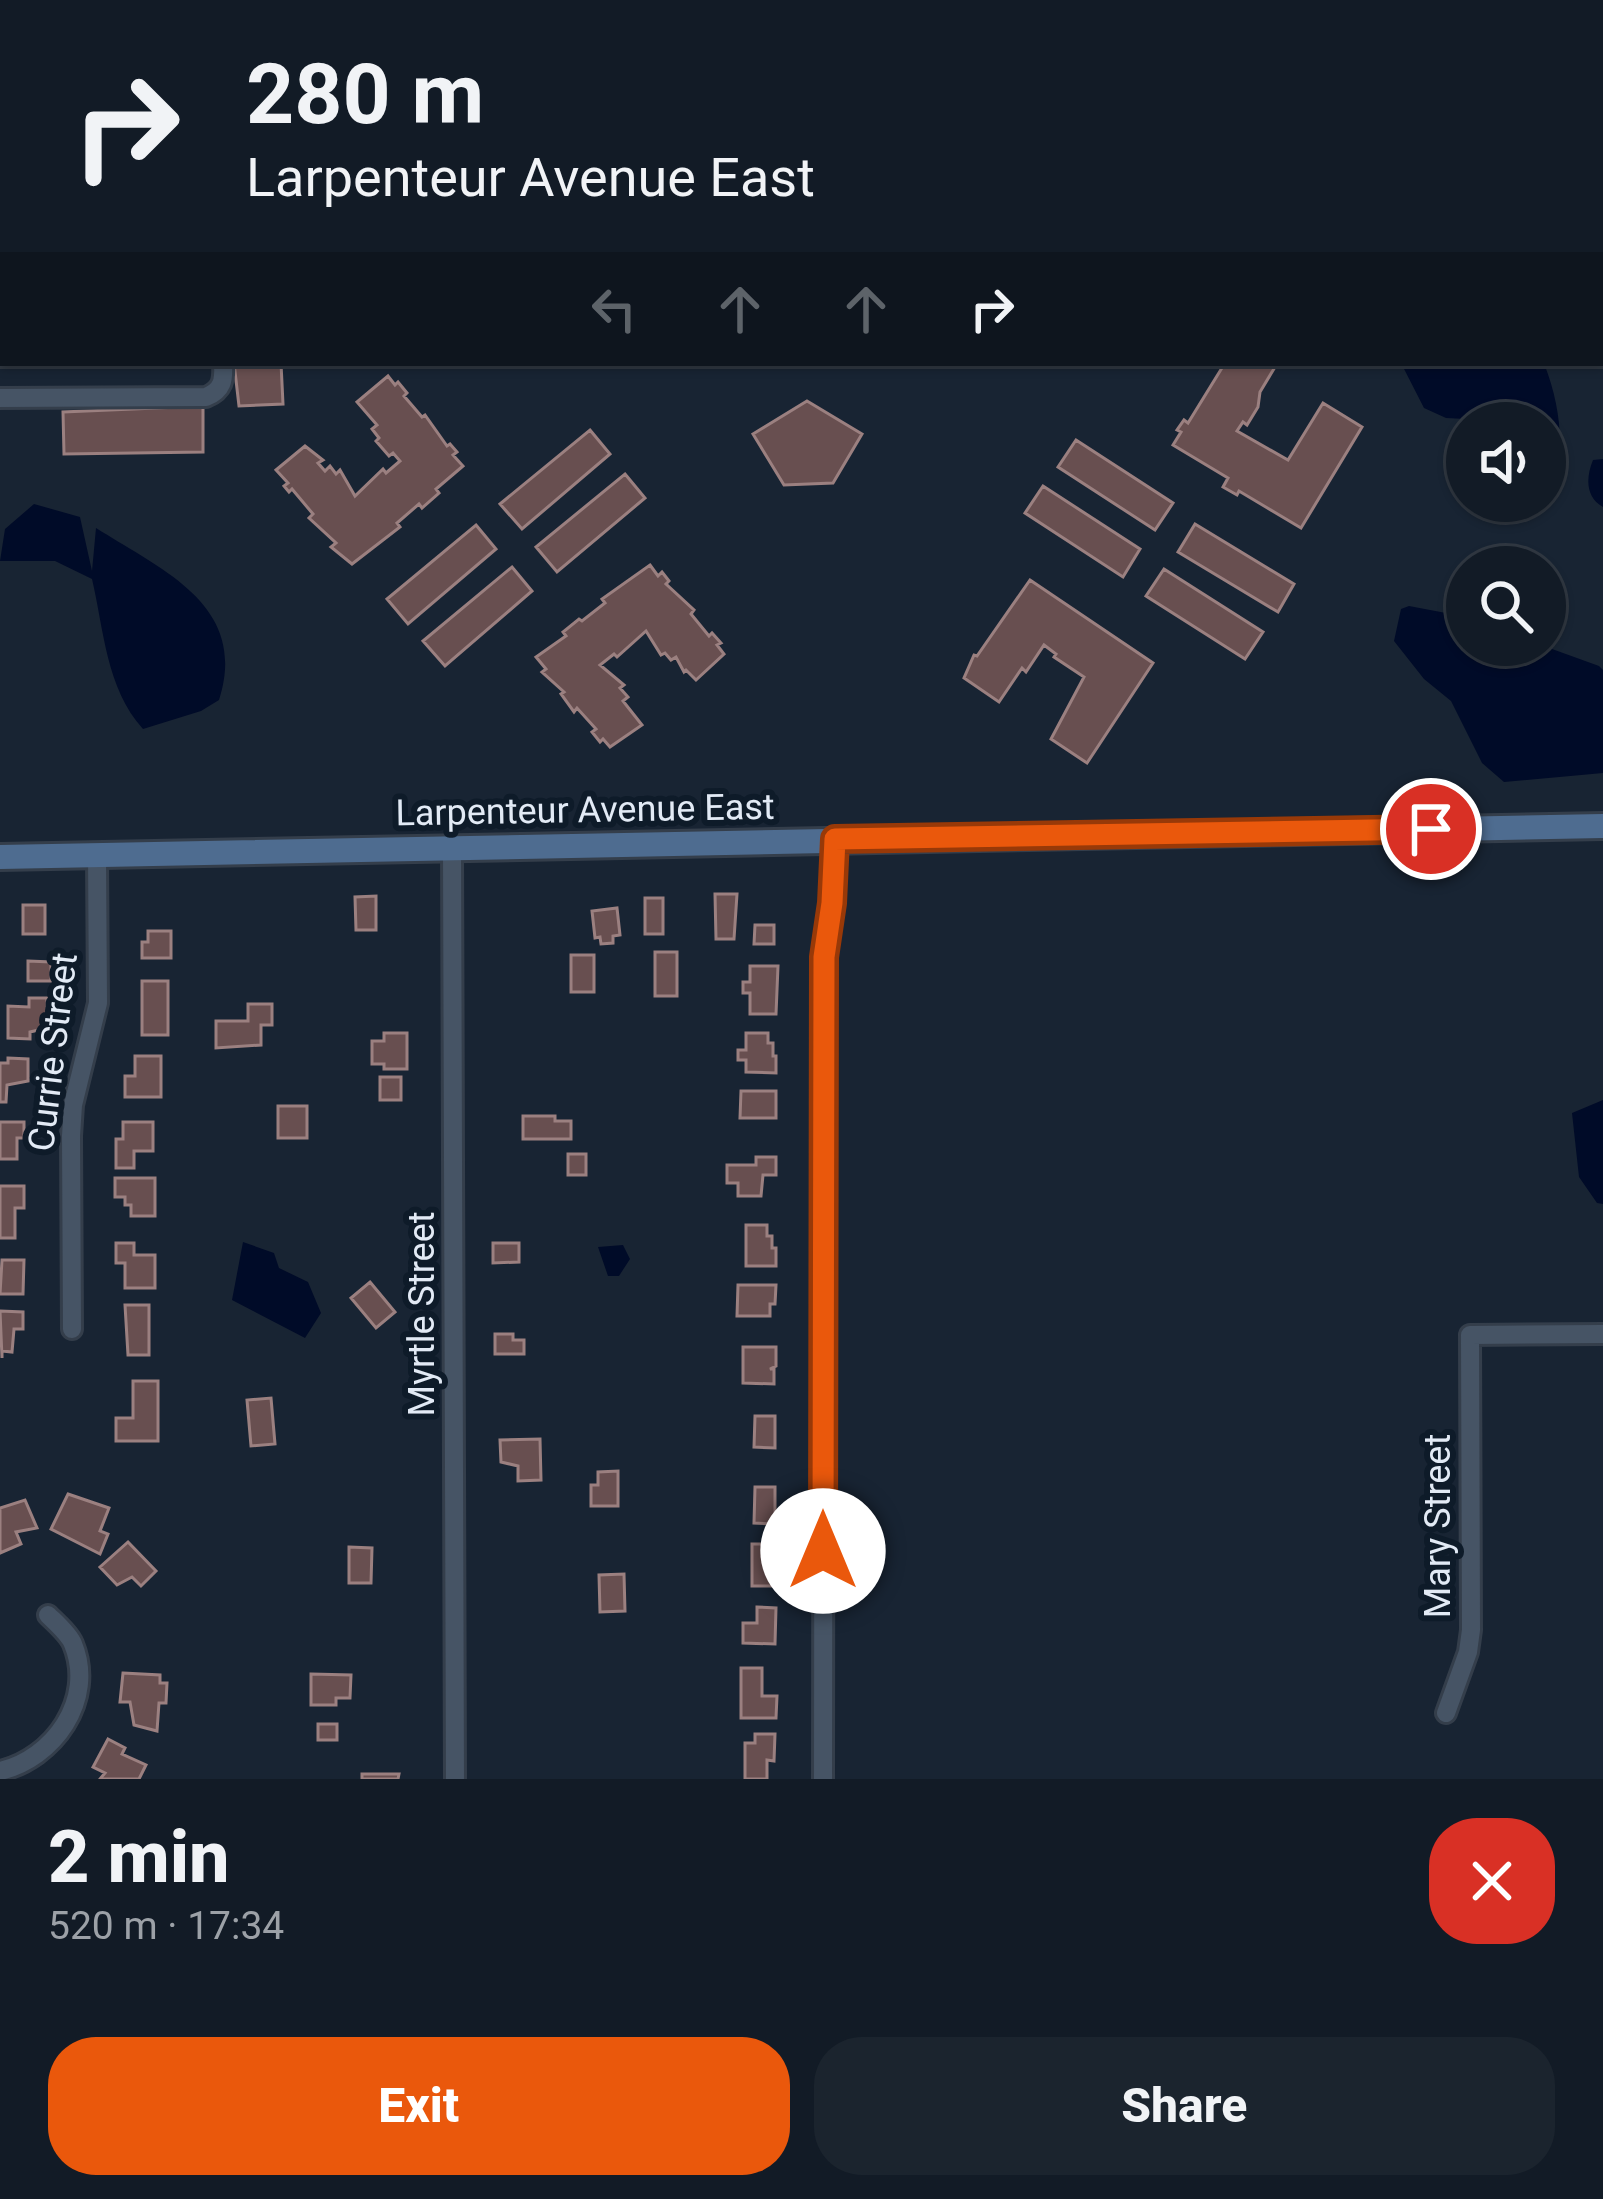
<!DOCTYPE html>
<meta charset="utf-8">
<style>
:root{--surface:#121b26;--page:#1b242e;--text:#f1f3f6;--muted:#9ca1a7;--line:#313943;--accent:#ea580c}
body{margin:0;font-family:Roboto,sans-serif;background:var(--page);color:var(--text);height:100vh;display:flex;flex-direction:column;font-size:45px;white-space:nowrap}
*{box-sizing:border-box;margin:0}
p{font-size:39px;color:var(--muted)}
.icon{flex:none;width:66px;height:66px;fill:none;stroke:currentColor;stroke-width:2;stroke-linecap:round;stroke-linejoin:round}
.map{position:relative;height:1779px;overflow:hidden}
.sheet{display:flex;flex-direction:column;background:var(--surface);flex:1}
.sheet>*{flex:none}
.banner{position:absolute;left:0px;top:0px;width:1605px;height:366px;box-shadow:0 3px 9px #0004,0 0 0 3px var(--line);background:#121b26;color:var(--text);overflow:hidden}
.controls{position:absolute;left:1446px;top:402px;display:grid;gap:24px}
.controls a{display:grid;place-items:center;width:120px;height:120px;border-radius:50%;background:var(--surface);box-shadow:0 3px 9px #0004,0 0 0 3px var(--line);font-size:60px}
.pin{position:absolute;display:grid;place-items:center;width:102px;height:102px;color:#fff;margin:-51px;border:6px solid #fff;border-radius:50%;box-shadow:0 3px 12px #0007}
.me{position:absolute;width:132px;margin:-66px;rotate:0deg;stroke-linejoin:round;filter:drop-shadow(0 0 9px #0008)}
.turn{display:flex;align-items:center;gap:42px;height:252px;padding:0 48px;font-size:54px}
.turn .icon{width:156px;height:156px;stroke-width:2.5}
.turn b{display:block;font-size:84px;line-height:102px}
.lanes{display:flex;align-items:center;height:114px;padding:0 48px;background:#0003;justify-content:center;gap:60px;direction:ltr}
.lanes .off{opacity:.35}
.round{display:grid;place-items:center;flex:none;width:126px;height:126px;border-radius:48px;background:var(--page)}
.overview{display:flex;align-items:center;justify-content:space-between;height:204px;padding:0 48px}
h1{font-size:72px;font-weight:800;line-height:90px}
.primary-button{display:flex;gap:24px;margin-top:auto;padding:24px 48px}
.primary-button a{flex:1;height:138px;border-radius:48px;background:var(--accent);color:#fff;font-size:48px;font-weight:800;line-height:138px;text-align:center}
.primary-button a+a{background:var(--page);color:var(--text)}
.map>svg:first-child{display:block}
</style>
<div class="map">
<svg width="1603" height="1779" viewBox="0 0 1603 1779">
<rect width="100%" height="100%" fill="#182433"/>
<path fill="#000b28" d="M 1401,363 L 1544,363 C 1560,405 1564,441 1556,485 L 1545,492 L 1545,423 L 1446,418 L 1424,408 Z
M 1603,459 L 1603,507 C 1585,497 1586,477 1593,460 Z
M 34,504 L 80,517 L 92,571 L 96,528 C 164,571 249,606 219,700 L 201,711 L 143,729 C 106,688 104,630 92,579 L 55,561 L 0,561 L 5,529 Z
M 1409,606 L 1467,617 L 1467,645 L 1541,645 L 1599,666 L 1603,670 L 1603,773 L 1504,782 L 1482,763 L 1451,701 L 1424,679 L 1394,641 L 1401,609 Z
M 1603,1100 L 1603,1204 L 1597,1203 L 1579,1177 L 1572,1113 Z
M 243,1242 L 274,1253 L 279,1268 L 308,1282 L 321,1313 L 305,1338 L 232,1300 Z
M 623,1245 L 630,1259 L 619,1276 L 608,1276 L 598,1247 Z"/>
<path fill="#684f50" stroke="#9b8080" stroke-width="3" d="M 234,363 L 281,363 L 283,404 L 239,406 Z
M 1225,363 L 1268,363 L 1275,367 L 1260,392 L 1258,407 L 1247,425 L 1243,422 L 1237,431 L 1288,460 L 1323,403 L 1362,427 L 1301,528 L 1239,491 L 1237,495 L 1223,487 L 1228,478 L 1173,445 L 1181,432 L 1177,430 L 1184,420 L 1188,423 Z
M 388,376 L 395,385 L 398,382 L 407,393 L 404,396 L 422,417 L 425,415 L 447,446 L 450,444 L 457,452 L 453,455 L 463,466 L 436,489 L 439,493 L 422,508 L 419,504 L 397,523 L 400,527 L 352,564 L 331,547 L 336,543 L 309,518 L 313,514 L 292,489 L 289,492 L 284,486 L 288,483 L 276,470 L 305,446 L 323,460 L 318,463 L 325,471 L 330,466 L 336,474 L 340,470 L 355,496 L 383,469 L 386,473 L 400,461 L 393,453 L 389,456 L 376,441 L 379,438 L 372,429 L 377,425 L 357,402 Z
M 807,401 L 862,434 L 833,483 L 784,485 L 753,434 Z
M 203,406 L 203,452 L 64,454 L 63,412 Z
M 590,430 L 610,454 L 522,529 L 500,504 Z
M 1076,440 L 1173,503 L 1155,530 L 1058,467 Z
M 625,474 L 645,498 L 557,572 L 536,547 Z
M 1043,486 L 1140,549 L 1123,577 L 1025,513 Z
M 1195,524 L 1294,584 L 1278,612 L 1178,552 Z
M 476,525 L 496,549 L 408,624 L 387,599 Z
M 650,565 L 658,576 L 662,572 L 669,581 L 666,584 L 694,610 L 691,614 L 709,636 L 712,633 L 721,643 L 717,645 L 724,654 L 696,680 L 686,670 L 684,672 L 676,657 L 671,660 L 665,653 L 661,655 L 646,631 L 617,657 L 614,654 L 600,665 L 624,685 L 620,688 L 628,697 L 623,701 L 642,725 L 610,747 L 603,739 L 600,742 L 592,732 L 596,729 L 577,708 L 574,712 L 561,694 L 564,692 L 542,672 L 546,669 L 536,657 L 566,636 L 563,632 L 579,619 L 582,621 L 605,603 L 602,599 Z
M 512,567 L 532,591 L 445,666 L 423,641 Z
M 1164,569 L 1263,632 L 1245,659 L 1146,596 Z
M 1030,580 L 1153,663 L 1087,763 L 1051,739 L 1084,677 L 1054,657 L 1056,654 L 1044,645 L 1026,672 L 1022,668 L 999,702 L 964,678 L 974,655 L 977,656 Z
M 715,894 L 737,894 L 734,939 L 716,939 Z
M 376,896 L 376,930 L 356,930 L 355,897 Z
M 645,898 L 663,898 L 663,934 L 645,934 Z
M 23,905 L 45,905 L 45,934 L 23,934 Z
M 617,908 L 620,935 L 613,936 L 613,943 L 601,944 L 600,937 L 595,938 L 592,911 Z
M 755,925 L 774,925 L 774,944 L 754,944 Z
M 148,931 L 171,931 L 171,958 L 142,958 L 142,942 L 148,942 Z
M 655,952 L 677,952 L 677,996 L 655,996 Z
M 571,955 L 594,955 L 594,992 L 571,992 Z
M 28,961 L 51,962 L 51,981 L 28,981 Z
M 750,966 L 778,966 L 776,1014 L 750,1014 L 750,993 L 743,993 L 743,982 L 750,982 Z
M 142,981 L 168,981 L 168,1035 L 142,1035 Z
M 29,998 L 47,998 L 47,1028 L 30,1032 L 30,1039 L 8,1038 L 8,1006 L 29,1007 Z
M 248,1004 L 272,1004 L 272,1025 L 261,1025 L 261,1045 L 216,1048 L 216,1021 L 248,1021 Z
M 384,1033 L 407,1033 L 407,1069 L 384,1069 L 384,1064 L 372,1064 L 372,1041 L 384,1041 Z
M 746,1033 L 768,1033 L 768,1043 L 773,1043 L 773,1056 L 776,1056 L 776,1073 L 746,1072 L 746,1060 L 738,1060 L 738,1050 L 746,1050 Z
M 135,1056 L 161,1056 L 161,1097 L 125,1097 L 125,1076 L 135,1076 Z
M 8,1058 L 28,1059 L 28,1081 L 7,1085 L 6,1102 L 0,1102 L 0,1063 L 8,1063 Z
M 380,1077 L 401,1077 L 401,1100 L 380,1100 Z
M 741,1091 L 776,1091 L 776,1118 L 740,1118 Z
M 278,1106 L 307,1106 L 307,1138 L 278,1138 Z
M 523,1116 L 555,1116 L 555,1121 L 571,1121 L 571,1139 L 523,1139 Z
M 0,1122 L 24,1122 L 24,1138 L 17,1138 L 17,1159 L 0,1159 Z
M 123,1122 L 153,1122 L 153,1151 L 134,1151 L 134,1168 L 116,1168 L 116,1139 L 123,1139 Z
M 568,1154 L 586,1154 L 586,1175 L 568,1175 Z
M 756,1157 L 776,1157 L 776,1175 L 763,1175 L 761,1196 L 738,1196 L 738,1183 L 727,1183 L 727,1165 L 756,1165 Z
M 115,1178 L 155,1178 L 155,1216 L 131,1216 L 131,1205 L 125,1205 L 125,1197 L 115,1197 Z
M 0,1186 L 24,1186 L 24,1208 L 15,1208 L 15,1238 L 0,1238 Z
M 746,1225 L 767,1225 L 767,1236 L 772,1236 L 772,1248 L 776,1248 L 776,1266 L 746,1266 Z
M 116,1243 L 134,1243 L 134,1255 L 155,1255 L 155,1288 L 125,1288 L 125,1263 L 116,1263 Z
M 493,1243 L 519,1243 L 519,1262 L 493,1263 Z
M 2,1260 L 24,1260 L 23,1294 L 0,1294 Z
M 370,1282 L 395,1312 L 376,1328 L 351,1298 Z
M 738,1285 L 776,1285 L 775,1304 L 770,1304 L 770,1316 L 737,1316 Z
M 125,1305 L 149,1305 L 149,1355 L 128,1355 Z
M 0,1311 L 23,1312 L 23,1329 L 14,1329 L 12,1352 L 2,1351 L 2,1358 Z
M 495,1334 L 513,1334 L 513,1340 L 524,1340 L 524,1354 L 495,1354 Z
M 743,1347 L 776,1347 L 776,1366 L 770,1369 L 774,1369 L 774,1384 L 743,1383 Z
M 133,1381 L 158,1381 L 158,1441 L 116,1441 L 116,1418 L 133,1418 Z
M 271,1398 L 275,1444 L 251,1446 L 247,1400 Z
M 755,1416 L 775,1416 L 775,1448 L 754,1447 Z
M 540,1439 L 541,1480 L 518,1481 L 518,1466 L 501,1462 L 500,1440 Z
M 618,1471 L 618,1506 L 591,1506 L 591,1485 L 598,1485 L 598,1472 Z
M 755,1487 L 775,1487 L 775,1524 L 754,1523 Z
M 68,1494 L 109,1508 L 100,1531 L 108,1534 L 100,1554 L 51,1529 Z
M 25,1500 L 37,1528 L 16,1532 L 21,1544 L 0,1553 L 0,1508 Z
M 128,1542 L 156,1571 L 141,1586 L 132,1577 L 117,1585 L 100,1567 Z
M 752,1544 L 776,1544 L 775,1586 L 752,1586 Z
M 349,1547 L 372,1548 L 371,1583 L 349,1583 Z
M 624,1574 L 625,1611 L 600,1612 L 599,1575 Z
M 757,1607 L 776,1608 L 775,1644 L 743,1643 L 743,1623 L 757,1623 Z
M 741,1668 L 762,1668 L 762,1696 L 777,1696 L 776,1718 L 741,1718 Z
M 123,1673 L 160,1675 L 160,1683 L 167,1683 L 166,1703 L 159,1703 L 157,1731 L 134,1725 L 130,1702 L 120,1702 Z
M 311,1674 L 351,1675 L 350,1698 L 336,1698 L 336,1705 L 311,1705 Z
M 318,1724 L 337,1724 L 337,1740 L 318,1740 Z
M 755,1734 L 775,1734 L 774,1761 L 767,1760 L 767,1779 L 745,1779 L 745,1743 L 755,1743 Z
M 108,1739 L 125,1748 L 122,1754 L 146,1765 L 139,1779 L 100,1779 L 105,1773 L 93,1767 Z
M 362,1774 L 399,1774 L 398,1779 L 362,1779 Z"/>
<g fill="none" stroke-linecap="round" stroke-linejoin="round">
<g stroke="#343e4b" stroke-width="24">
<path id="street" d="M 446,0 L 446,3
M 965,0 L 967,3
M 0,398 L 206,397 C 223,390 224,380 223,363
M 452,849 L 455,1779
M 72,1329 L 71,1136 L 73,1105 L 98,1003 L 97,856
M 1446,1713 L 1468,1652 L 1471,1630 L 1470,1335 L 1603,1334
M 0,1771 C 53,1759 96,1700 73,1644 C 69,1634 56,1623 48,1615
M 823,1779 L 824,957 L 832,903 L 835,839"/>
</g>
<g stroke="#343e4b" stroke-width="30">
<path id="secondary" d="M 0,857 L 1603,826"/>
</g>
<use href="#street" stroke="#465465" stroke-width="18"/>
<use href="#secondary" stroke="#4e6c90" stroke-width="24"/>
</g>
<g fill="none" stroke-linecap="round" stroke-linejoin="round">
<g stroke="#983908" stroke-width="30">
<path id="route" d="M 823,1551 L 824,957 L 832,903 L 835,839 L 1431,829"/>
</g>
<use href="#route" stroke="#ea580c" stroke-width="21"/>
</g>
<g text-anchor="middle" stroke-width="12" stroke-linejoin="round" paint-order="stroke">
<g font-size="36" fill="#e2eaf5" stroke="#0e1b29">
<text transform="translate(585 809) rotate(-1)" y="13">Larpenteur Avenue East</text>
<text transform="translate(52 1052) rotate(-83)" y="13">Currie Street</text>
<text transform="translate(421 1314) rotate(-90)" y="13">Myrtle Street</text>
<text transform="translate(1437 1526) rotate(-90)" y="13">Mary Street</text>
</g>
</g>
</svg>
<div class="controls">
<a><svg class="icon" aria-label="sound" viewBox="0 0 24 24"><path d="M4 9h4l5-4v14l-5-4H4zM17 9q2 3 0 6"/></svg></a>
<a><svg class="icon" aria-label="search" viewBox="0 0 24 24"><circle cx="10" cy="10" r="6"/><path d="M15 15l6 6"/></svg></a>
</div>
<div class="pin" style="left:1431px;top:829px;background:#d93025"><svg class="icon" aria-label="arrive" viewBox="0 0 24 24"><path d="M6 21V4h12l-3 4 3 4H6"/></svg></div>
<svg class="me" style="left:823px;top:1551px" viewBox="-20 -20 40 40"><circle r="19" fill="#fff"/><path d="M0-13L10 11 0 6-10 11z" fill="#ea580c"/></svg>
<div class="banner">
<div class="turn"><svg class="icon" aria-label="right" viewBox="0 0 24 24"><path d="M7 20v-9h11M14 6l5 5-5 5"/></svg><div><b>280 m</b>Larpenteur Avenue East</div></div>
<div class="lanes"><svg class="icon off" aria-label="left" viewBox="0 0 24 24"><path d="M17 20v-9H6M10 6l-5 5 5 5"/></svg><svg class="icon off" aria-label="ahead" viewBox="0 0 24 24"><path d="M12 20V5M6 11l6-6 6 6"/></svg><svg class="icon off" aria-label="ahead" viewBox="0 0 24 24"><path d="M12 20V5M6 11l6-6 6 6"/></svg><svg class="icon" aria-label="right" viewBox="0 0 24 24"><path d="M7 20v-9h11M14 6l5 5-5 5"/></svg></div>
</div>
</div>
<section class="sheet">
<div class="overview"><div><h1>2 min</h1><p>520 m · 17:34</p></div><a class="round" style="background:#d93025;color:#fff"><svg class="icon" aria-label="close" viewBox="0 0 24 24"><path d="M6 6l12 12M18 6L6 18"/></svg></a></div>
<div class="primary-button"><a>Exit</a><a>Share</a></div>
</section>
